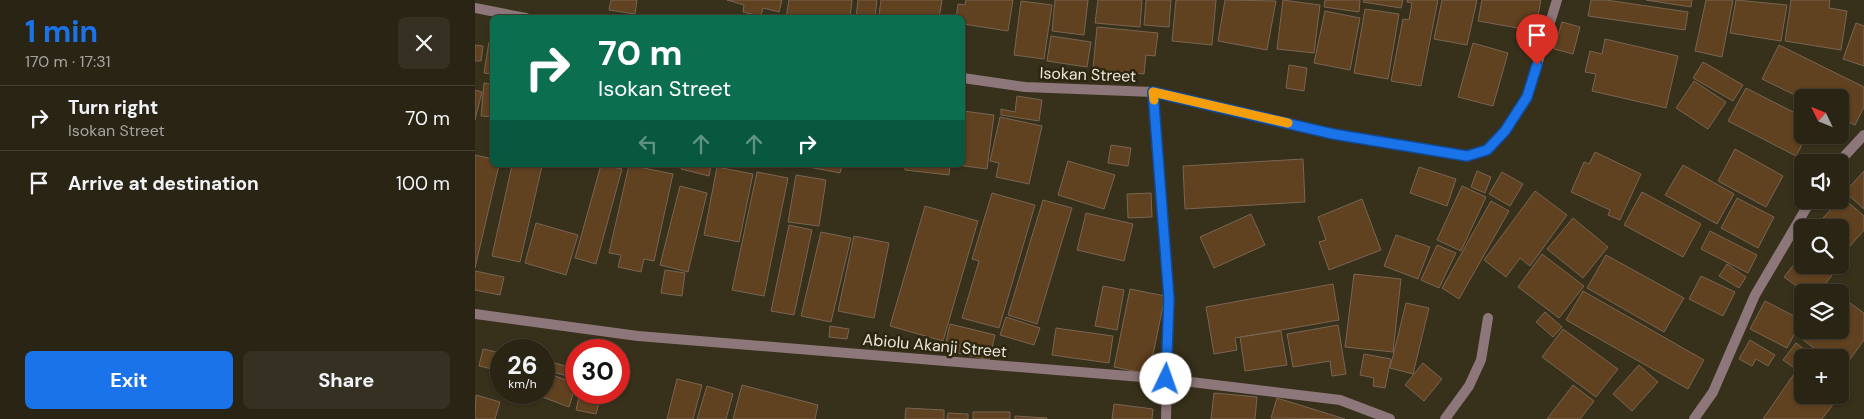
<!DOCTYPE html>
<meta charset="utf-8">
<style>
:root{--surface:#292414;--page:#353022;--text:#f1f3f6;--muted:#a5a4a0;--line:#454134;--accent:#1a73e8}
body{margin:0;font-family:"DM Sans",sans-serif;background:var(--page);color:var(--text);height:100vh;display:flex;flex-direction:column;font-size:19px;white-space:nowrap}
*{box-sizing:border-box;margin:0}
p{font-size:16px;color:var(--muted)}
.icon{flex:none;width:28px;height:28px;fill:none;stroke:currentColor;stroke-width:2;stroke-linecap:round;stroke-linejoin:round}
.map{position:relative;flex:1;overflow:hidden}
.sheet{display:flex;flex-direction:column;background:var(--surface);width:475px}
.sheet>*{flex:none}
.hud{position:absolute;left:15px;top:15px;width:475px;height:152px;border-radius:8px;box-shadow:0 1px 4px #0004,0 0 0 1px var(--line);background:#0b6e4f;color:#fff;overflow:hidden}
.needle{width:32px;rotate:313deg}
.fabs{position:absolute;left:1319px;top:89px;display:grid;gap:10px}
.fabs a{display:grid;place-items:center;width:55px;height:55px;border-radius:8px;background:var(--surface);box-shadow:0 1px 4px #0004,0 0 0 1px var(--line);font-size:25px}
.speed{position:absolute;left:15px;top:339px;display:flex;gap:10px;font-size:25px;font-weight:700;text-align:center}
.speed>*{display:grid;place-content:center;width:65px;height:65px;border-radius:50%;background:var(--surface);box-shadow:0 1px 4px #0004,0 0 0 1px var(--line);line-height:1}
.speed small{font-size:12px;font-weight:400}
.speed .limit{border:8px solid #d22;background:#fff;color:#111}
.pin{position:absolute;display:grid;place-items:center;width:42px;height:42px;color:#fff;margin:-51px -21px;border-radius:50% 50% 50% 0;rotate:-45deg;box-shadow:0 0 5px #0007}
.pin .icon{rotate:45deg}
.me{position:absolute;width:55px;margin:-28px;rotate:3deg;stroke-linejoin:round;filter:drop-shadow(0 0 4px #0008)}
.turn{display:flex;align-items:center;gap:18px;height:105px;padding:0 25px;font-size:22px}
.turn .icon{width:65px;height:65px;stroke-width:2.5}
.turn b{display:block;font-size:35px;line-height:42px}
.lanes{display:flex;align-items:center;height:48px;padding:0 25px;background:#0003;justify-content:center;gap:25px;direction:ltr}
.lanes .off{opacity:.35}
.round{display:grid;place-items:center;flex:none;width:52px;height:52px;border-radius:8px;background:var(--page)}
.headline{display:flex;align-items:center;justify-content:space-between;height:85px;padding:0 25px}
h1{font-size:30px;font-weight:700;line-height:38px;color:var(--accent)}
.button{display:flex;gap:10px;margin-top:auto;padding:10px 25px}
.button a{flex:1;height:58px;border-radius:8px;background:var(--accent);color:#fff;font-size:20px;font-weight:700;line-height:58px;text-align:center}
.button a+a{background:var(--page);color:var(--text)}
ul{padding:0;list-style:none}
li{display:flex;align-items:center;gap:15px;height:65px;padding:0 25px;border-top:1px solid var(--line)}
li div{flex:1}
li b{display:block;font-size:19px}
li em{font-style:normal}
main{display:flex;flex:1;min-height:0}
.map>svg:first-child{display:block}
</style>
<main>
<section class="sheet">
<div class="headline"><div><h1>1 min</h1><p>170 m · 17:31</p></div><a class="round"><svg class="icon" aria-label="close" viewBox="0 0 24 24"><path d="M6 6l12 12M18 6L6 18"/></svg></a></div>
<ul>
<li><svg class="icon" aria-label="right" viewBox="0 0 24 24"><path d="M7 20v-9h11M14 6l5 5-5 5"/></svg><div><b>Turn right</b><p>Isokan Street</p></div><em>70 m</em></li>
<li><svg class="icon" aria-label="arrive" viewBox="0 0 24 24"><path d="M6 21V4h12l-3 4 3 4H6"/></svg><div><b>Arrive at destination</b></div><em>100 m</em></li>
</ul>
<div class="button"><a>Exit</a><a>Share</a></div>
</section>
<div class="map">
<svg width="1389" height="419" viewBox="0 0 1389 419">
<rect width="100%" height="100%" fill="#37301a"/>
<path fill="#604120" stroke="#786553" d="M 136,0 L 162,0 L 160,14 L 134,10 Z
M 252,0 L 307,0 L 304,12 L 288,8 L 286,16 L 268,12 L 269,5 Z
M 314,0 L 377,0 L 375,18 L 311,18 Z
M 383,0 L 402,0 L 400,18 L 381,18 Z
M 406,0 L 467,0 L 464,18 L 421,18 L 404,15 Z
M 491,0 L 538,0 L 533,31 L 488,24 L 488,18 L 481,18 L 483,4 L 490,5 Z
M 580,0 L 613,0 L 609,35 L 577,31 Z
M 623,0 L 667,0 L 665,27 L 620,23 Z
M 671,0 L 696,0 L 694,27 L 669,25 Z
M 701,0 L 741,0 L 737,45 L 697,41 Z
M 750,0 L 801,1 L 792,50 L 743,41 Z
M 808,0 L 845,5 L 839,53 L 802,49 Z
M 850,0 L 885,0 L 884,12 L 849,7 Z
M 889,0 L 928,0 L 926,8 L 888,2 Z
M 932,0 L 963,0 L 946,86 L 916,81 L 928,19 L 934,20 L 937,3 L 932,2 Z
M 967,0 L 1002,0 L 992,45 L 959,39 Z
M 1007,0 L 1066,0 L 1060,31 L 1003,21 Z
M 1116,0 L 1131,0 L 1213,12 L 1210,30 L 1113,16 Z
M 1171,0 L 1217,0 L 1216,7 Z
M 1231,0 L 1258,0 L 1247,57 L 1220,51 Z
M 1261,0 L 1312,5 L 1306,41 L 1255,33 Z
M 1316,0 L 1355,0 L 1354,8 L 1372,11 L 1366,50 L 1310,41 Z
M 546,1 L 577,5 L 569,59 L 539,55 Z
M 890,9 L 924,14 L 913,79 L 879,73 Z
M 850,11 L 885,18 L 875,70 L 839,63 Z
M 1087,22 L 1105,27 L 1098,54 L 1079,49 Z
M 1381,23 L 1389,26 L 1389,66 L 1368,59 Z
M 622,27 L 683,33 L 680,56 L 671,55 L 669,74 L 618,69 Z
M 576,36 L 616,42 L 612,67 L 572,61 Z
M 1130,39 L 1203,56 L 1191,108 L 1117,91 L 1121,74 L 1110,72 L 1115,51 L 1127,54 Z
M 14,42 L 18,43 L 18,74 L 9,73 Z
M 998,43 L 1033,53 L 1018,106 L 983,97 Z
M 0,45 L 8,46 L 6,61 L 0,61 Z
M 1304,45 L 1389,87 L 1389,107 L 1380,125 L 1365,118 L 1365,98 L 1328,98 L 1328,99 L 1287,79 Z
M 1228,62 L 1268,85 L 1258,101 L 1218,78 Z
M 814,65 L 832,68 L 829,91 L 811,88 Z
M 1219,81 L 1251,102 L 1233,129 L 1201,108 Z
M 9,83 L 18,84 L 18,117 L 6,116 Z
M 1271,88 L 1328,117 L 1328,135 L 1332,135 L 1321,156 L 1253,121 Z
M 0,90 L 7,92 L 0,120 Z
M 542,96 L 567,100 L 564,121 L 526,115 L 526,109 L 540,112 Z
M 488,111 L 519,115 L 512,169 L 482,165 L 488,165 Z
M 525,117 L 567,126 L 554,184 L 521,177 L 524,163 L 515,161 Z
M 636,145 L 656,148 L 653,166 L 633,163 Z
M 1260,149 L 1308,176 L 1291,207 L 1243,181 Z
M 1120,152 L 1166,174 L 1145,220 L 1133,215 L 1135,210 L 1096,192 L 1109,162 L 1114,164 Z
M 0,155 L 18,159 L 18,165 L 24,165 L 0,268 Z
M 828,159 L 830,202 L 710,209 L 708,166 Z
M 593,161 L 640,175 L 629,209 L 583,195 Z
M 37,165 L 67,166 L 45,262 L 17,256 Z
M 126,165 L 147,169 L 121,264 L 100,258 Z
M 154,165 L 198,174 L 179,261 L 169,259 L 166,272 L 143,267 L 146,255 L 134,253 Z
M 207,165 L 236,165 L 234,176 L 206,169 Z
M 323,165 L 367,165 L 365,173 Z
M 430,165 L 475,165 L 474,175 L 430,170 Z
M 1208,165 L 1259,194 L 1242,224 L 1190,195 Z
M 242,167 L 278,174 L 264,242 L 229,235 Z
M 944,167 L 981,179 L 972,206 L 935,193 Z
M 1002,171 L 1016,177 L 1010,193 L 996,187 Z
M 1389,171 L 1389,209 L 1370,192 Z
M 282,172 L 313,178 L 289,296 L 257,290 Z
M 1027,172 L 1048,184 L 1035,206 L 1014,194 Z
M 321,175 L 351,180 L 344,226 L 313,222 Z
M 205,186 L 232,193 L 213,272 L 185,265 Z
M 987,186 L 1011,197 L 986,251 L 962,240 Z
M 1060,191 L 1092,215 L 1055,266 L 1045,258 L 1031,277 L 1009,260 Z
M 1167,192 L 1226,224 L 1208,257 L 1149,225 Z
M 517,193 L 560,205 L 524,328 L 487,318 L 504,261 L 497,259 Z
M 676,193 L 677,217 L 653,218 L 652,194 Z
M 1367,197 L 1389,216 L 1389,230 L 1368,254 L 1365,251 L 1365,228 L 1339,228 Z
M 1262,198 L 1299,217 L 1283,248 L 1246,228 Z
M 887,199 L 906,250 L 854,270 L 844,242 L 851,240 L 843,217 Z
M 568,200 L 597,208 L 562,324 L 533,315 Z
M 1016,201 L 1034,211 L 984,299 L 967,288 Z
M 450,206 L 503,221 L 468,341 L 415,326 Z
M 611,213 L 658,224 L 649,261 L 602,250 Z
M 776,214 L 790,245 L 739,268 L 725,237 Z
M 1098,218 L 1133,247 L 1108,278 L 1072,249 Z
M 61,223 L 103,235 L 91,275 L 50,263 Z
M 314,225 L 337,230 L 319,315 L 296,311 Z
M 1235,231 L 1282,255 L 1273,273 L 1226,249 Z
M 346,232 L 376,238 L 356,322 L 326,316 Z
M 921,235 L 955,247 L 943,279 L 909,266 Z
M 379,236 L 414,243 L 399,318 L 363,311 Z
M 962,245 L 981,253 L 964,288 L 946,280 Z
M 1328,253 L 1328,265 L 1365,265 L 1344,292 L 1330,292 L 1309,277 Z
M 1067,254 L 1109,286 L 1084,318 L 1043,287 Z
M 1131,255 L 1209,298 L 1189,332 L 1112,288 Z
M 1252,264 L 1271,277 L 1264,288 L 1244,276 Z
M 190,270 L 210,273 L 207,296 L 186,293 Z
M 0,271 L 29,277 L 25,295 L 0,290 Z
M 879,274 L 926,279 L 918,352 L 870,347 Z
M 1226,276 L 1260,292 L 1248,316 L 1214,299 Z
M 858,284 L 864,320 L 760,338 L 762,350 L 739,354 L 731,307 Z
M 628,286 L 649,290 L 642,330 L 620,326 Z
M 655,289 L 690,296 L 674,374 L 639,367 Z
M 1108,291 L 1229,360 L 1213,389 L 1091,320 Z
M 1365,296 L 1389,313 L 1389,340 L 1368,369 L 1365,367 L 1365,358 L 1352,358 L 1327,339 L 1333,330 L 1365,330 Z
M 1290,301 L 1327,320 L 1312,348 L 1275,329 Z
M 931,303 L 954,308 L 938,374 L 915,368 Z
M 1070,312 L 1087,327 L 1078,337 L 1061,322 Z
M 531,317 L 565,328 L 559,345 L 525,335 Z
M 475,324 L 520,335 L 514,360 L 469,350 Z
M 863,325 L 871,374 L 857,376 L 855,361 L 818,367 L 812,334 Z
M 355,326 L 374,329 L 372,339 L 354,337 Z
M 581,328 L 638,336 L 634,363 L 577,355 Z
M 1088,329 L 1143,369 L 1121,397 L 1067,357 Z
M 806,331 L 812,365 L 770,371 L 765,337 Z
M 1275,340 L 1300,355 L 1293,366 L 1281,359 L 1277,366 L 1264,359 Z
M 1321,343 L 1340,358 L 1328,358 L 1328,374 L 1308,360 Z
M 8,349 L 26,353 L 22,370 L 4,366 Z
M 889,354 L 916,359 L 910,388 L 898,386 L 899,378 L 885,375 Z
M 69,360 L 101,369 L 101,378 L 70,370 L 69,374 Z
M 948,363 L 967,379 L 949,401 L 930,385 Z
M 1164,365 L 1183,382 L 1157,411 L 1138,394 Z
M 70,372 L 101,384 L 94,407 L 62,395 L 63,392 L 69,392 Z
M 1319,374 L 1328,380 L 1328,395 L 1348,395 L 1359,403 L 1347,419 L 1288,419 Z
M 202,379 L 227,385 L 218,419 L 192,419 Z
M 267,385 L 343,405 L 340,419 L 258,419 Z
M 1098,385 L 1119,401 L 1105,419 L 1072,419 Z
M 232,386 L 258,394 L 251,419 L 222,419 Z
M 105,392 L 127,392 L 121,414 L 101,410 Z
M 739,393 L 782,397 L 780,419 L 736,419 Z
M 1,395 L 25,402 L 20,419 L 0,419 Z
M 802,398 L 870,419 L 796,418 Z
M 639,404 L 678,409 L 677,419 L 637,419 Z
M 431,408 L 469,410 L 469,419 L 430,419 Z
M 498,412 L 535,412 L 535,419 L 498,419 Z
M 473,413 L 493,414 L 493,419 L 472,419 Z
M 540,416 L 572,418 L 572,419 L 540,419 Z"/>
<g fill="none" stroke-linecap="round" stroke-linejoin="round">
<path stroke="#8e777b" stroke-width="10" d="M 970,419 L 994,386 L 1006,360 L 1013,318"/>
<path stroke="#8e777b" stroke-width="10" d="M 0,8 L 51,18
M 488,78 L 550,87 L 678,92 L 859,134 L 992,156 L 1011,150 L 1030,131 L 1052,97 L 1082,0
M 678,92 L 694,299 L 691,419
M 1364,162 L 1389,135
M 0,314 L 163,336 L 691,379 L 865,400 L 915,419
M 1219,419 L 1238,392 L 1280,295 L 1336,200"/>
</g>
<g fill="none" stroke-linecap="round" stroke-linejoin="round">
<g stroke="#114b97" stroke-width="12">
<path id="route" d="M 691,379 L 694,299 L 678,92 L 858,134 L 992,156 L 1012,150 L 1030,131 L 1052,97 L 1062,65"/>
</g>
<use href="#route" stroke="#1a73e8" stroke-width="9"/>
<path stroke="#f59e0b" stroke-width="9" d="M 679,100 L 678,92 L 813,123"/>
</g>
<g text-anchor="middle" stroke-width="5" stroke-linejoin="round" paint-order="stroke">
<g font-size="16" fill="#ede8db" stroke="#2d2610">
<text transform="translate(613 74) rotate(2)" y="6">Isokan Street</text>
<text transform="translate(460 345) rotate(5)" y="6">Abiolu Akanji Street</text>
</g>
</g>
</svg>
<div class="fabs">
<a><svg class="needle" viewBox="-14 -14 28 28"><path d="M0-13l5 13h-10z" fill="#e53935"/><path d="M0 13l5-13h-10z" fill="#a5a4a0"/></svg></a>
<a><svg class="icon" aria-label="sound" viewBox="0 0 24 24"><path d="M4 9h4l5-4v14l-5-4H4zM17 9q2 3 0 6"/></svg></a>
<a><svg class="icon" aria-label="search" viewBox="0 0 24 24"><circle cx="10" cy="10" r="6"/><path d="M15 15l6 6"/></svg></a>
<a><svg class="icon" aria-label="layers" viewBox="0 0 24 24"><path d="M12 4l9 5-9 5-9-5zM3 14l9 5 9-5"/></svg></a>
<a>+</a>
</div>
<div class="speed"><div>26<small>km/h</small></div><div class="limit">30</div></div>
<div class="pin" style="left:1062px;top:65px;background:#d93025"><svg class="icon" aria-label="arrive" viewBox="0 0 24 24"><path d="M6 21V4h12l-3 4 3 4H6"/></svg></div>
<svg class="me" style="left:691px;top:379px" viewBox="-20 -20 40 40"><circle r="19" fill="#fff"/><path d="M0-13L10 11 0 6-10 11z" fill="#1a73e8"/></svg>
<div class="hud">
<div class="turn"><svg class="icon" aria-label="right" viewBox="0 0 24 24"><path d="M7 20v-9h11M14 6l5 5-5 5"/></svg><div><b>70 m</b>Isokan Street</div></div>
<div class="lanes"><svg class="icon off" aria-label="left" viewBox="0 0 24 24"><path d="M17 20v-9H6M10 6l-5 5 5 5"/></svg><svg class="icon off" aria-label="ahead" viewBox="0 0 24 24"><path d="M12 20V5M6 11l6-6 6 6"/></svg><svg class="icon off" aria-label="ahead" viewBox="0 0 24 24"><path d="M12 20V5M6 11l6-6 6 6"/></svg><svg class="icon" aria-label="right" viewBox="0 0 24 24"><path d="M7 20v-9h11M14 6l5 5-5 5"/></svg></div>
</div>
</div>
</main>
